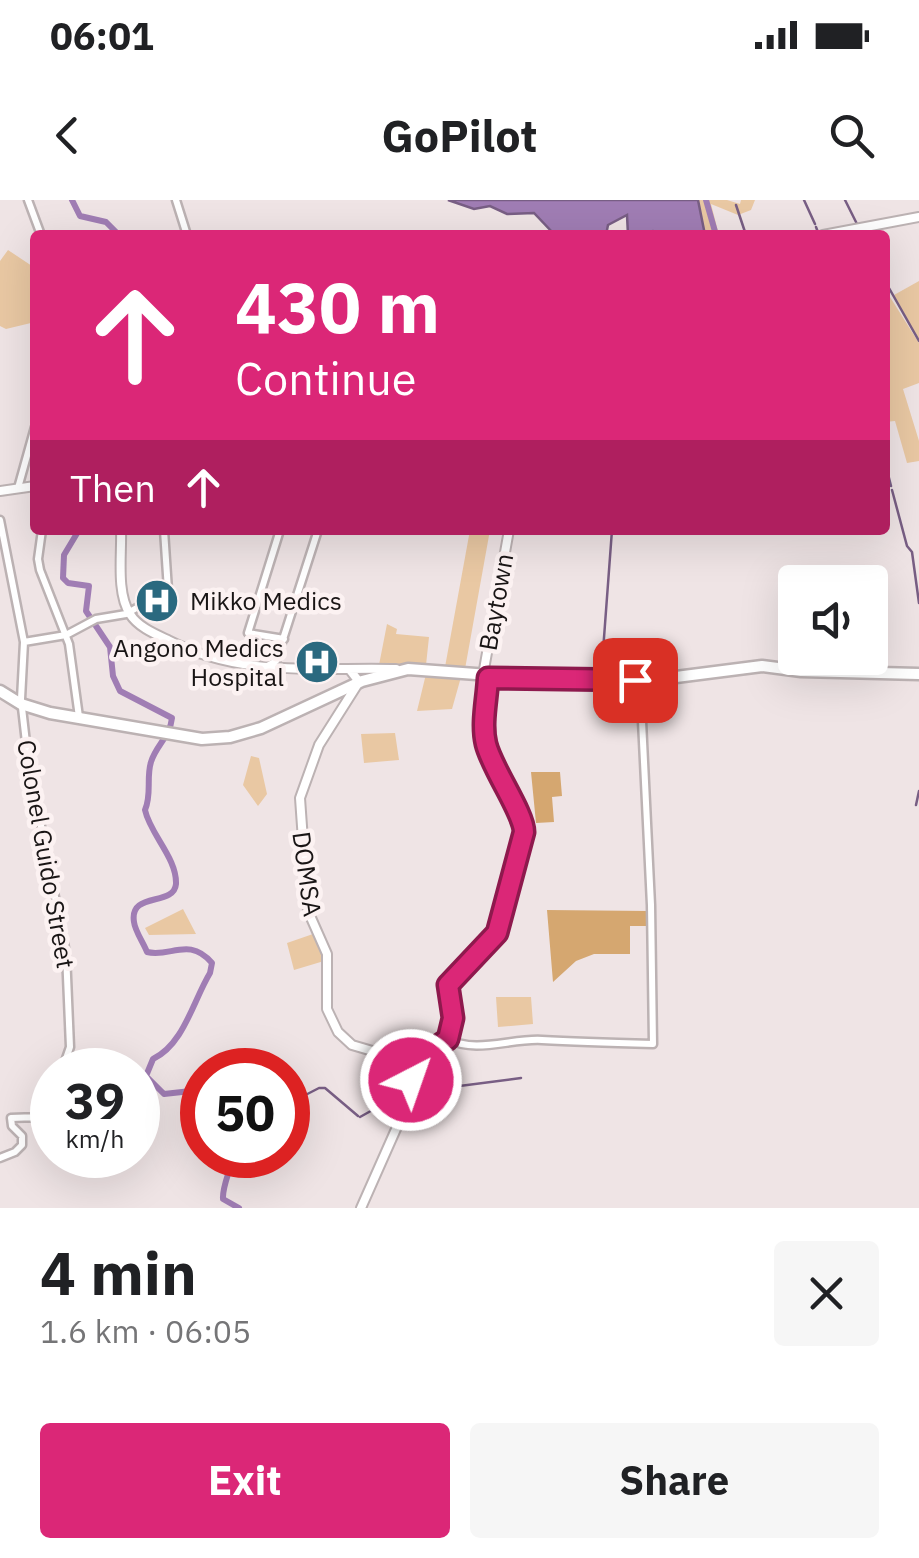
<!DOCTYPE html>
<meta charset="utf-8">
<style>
:root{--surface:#fff;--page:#f6f6f6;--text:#202124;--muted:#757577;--accent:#db2777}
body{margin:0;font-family:"IBM Plex Sans",sans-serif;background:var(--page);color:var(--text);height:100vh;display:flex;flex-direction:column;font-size:38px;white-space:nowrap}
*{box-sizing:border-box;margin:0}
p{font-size:32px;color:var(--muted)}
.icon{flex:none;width:55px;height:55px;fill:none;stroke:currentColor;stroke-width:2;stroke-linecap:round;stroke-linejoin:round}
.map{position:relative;height:1008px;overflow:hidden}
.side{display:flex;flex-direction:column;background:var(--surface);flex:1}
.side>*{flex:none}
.banner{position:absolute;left:30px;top:30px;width:860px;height:305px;border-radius:10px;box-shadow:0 10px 40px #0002;background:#db2777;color:#fff;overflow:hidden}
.tools{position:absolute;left:778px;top:365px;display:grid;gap:20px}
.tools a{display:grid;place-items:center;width:110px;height:110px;border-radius:10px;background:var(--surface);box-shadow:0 10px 40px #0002;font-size:50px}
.speed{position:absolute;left:30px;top:848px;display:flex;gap:20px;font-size:50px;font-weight:700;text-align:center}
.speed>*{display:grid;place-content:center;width:130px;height:130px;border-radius:50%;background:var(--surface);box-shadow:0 10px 40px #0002;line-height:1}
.speed small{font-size:25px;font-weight:400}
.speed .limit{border:15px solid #d22;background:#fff;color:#111}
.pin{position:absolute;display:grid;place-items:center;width:85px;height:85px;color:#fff;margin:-42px;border-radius:20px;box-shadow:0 5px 15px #0006}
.me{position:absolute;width:110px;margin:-55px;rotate:41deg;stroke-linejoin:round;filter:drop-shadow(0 0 8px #0008)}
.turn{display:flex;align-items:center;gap:35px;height:210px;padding:0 40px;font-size:45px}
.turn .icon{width:130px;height:130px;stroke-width:2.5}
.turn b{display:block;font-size:70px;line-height:85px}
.then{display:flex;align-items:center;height:95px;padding:0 40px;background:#0003;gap:20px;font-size:38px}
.round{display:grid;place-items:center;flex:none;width:105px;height:105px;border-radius:10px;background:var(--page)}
.head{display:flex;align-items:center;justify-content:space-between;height:170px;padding:0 40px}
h1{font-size:60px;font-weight:700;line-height:75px}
.action{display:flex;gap:20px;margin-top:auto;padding:20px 40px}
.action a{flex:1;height:115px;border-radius:10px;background:var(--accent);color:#fff;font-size:40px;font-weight:700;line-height:115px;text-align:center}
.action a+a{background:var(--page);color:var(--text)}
.status{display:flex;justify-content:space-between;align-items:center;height:70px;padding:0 50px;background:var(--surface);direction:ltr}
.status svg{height:28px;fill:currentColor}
header{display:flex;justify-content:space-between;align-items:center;height:130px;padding:0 40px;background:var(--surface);font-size:45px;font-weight:700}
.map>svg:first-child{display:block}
</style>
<div class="status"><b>06:01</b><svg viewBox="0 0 49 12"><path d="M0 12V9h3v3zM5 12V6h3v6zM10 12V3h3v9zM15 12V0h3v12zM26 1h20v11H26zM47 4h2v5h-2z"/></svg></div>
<header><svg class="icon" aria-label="back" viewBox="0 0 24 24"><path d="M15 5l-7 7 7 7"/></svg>GoPilot<svg class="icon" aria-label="search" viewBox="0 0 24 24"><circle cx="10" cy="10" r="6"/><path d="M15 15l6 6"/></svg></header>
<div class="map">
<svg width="919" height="1008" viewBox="0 0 919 1008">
<rect width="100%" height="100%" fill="#efe4e5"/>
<path fill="#e9c8a3" d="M 698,0 L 727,0 L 740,4 L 741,0 L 755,0 L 751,10 L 738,15 L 711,4 L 719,35 L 705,35 Z
M 8,50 L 35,68 L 35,122 L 6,129 L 0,126 L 0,61 Z
M 919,81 L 919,140 L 894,95 Z
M 890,97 L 919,143 L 919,183 L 903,189 L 919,241 L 919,261 L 907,263 L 895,221 L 885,222 L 885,100 Z
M 470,330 L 490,330 L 465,469 L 445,467 Z
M 387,424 L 397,429 L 396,434 L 429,437 L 426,465 L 379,465 Z
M 426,474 L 461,477 L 452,509 L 417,511 Z
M 395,533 L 399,560 L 364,563 L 361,534 Z
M 251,556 L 259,558 L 267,594 L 258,606 L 243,585 Z
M 183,709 L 196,734 L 149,735 L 145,728 Z
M 313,734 L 324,761 L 294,770 L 287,743 Z
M 496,797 L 531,797 L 533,824 L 498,827 Z"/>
<path fill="#d5a770" d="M 531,572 L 560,572 L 562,596 L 552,597 L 554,622 L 536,623 Z
M 547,710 L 648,711 L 648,726 L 630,726 L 630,754 L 594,754 L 576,761 L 553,782 Z"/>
<path fill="#a07db4" stroke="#785e84" stroke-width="2.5" d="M 448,0 L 698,0 L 705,35 L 659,35 L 653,31 L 628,35 L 627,15 L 608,25 L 606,35 L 555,35 L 534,13 L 507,14 L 490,6 L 474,9 Z"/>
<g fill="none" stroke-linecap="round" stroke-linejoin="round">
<path stroke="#785e84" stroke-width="2.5" d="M 804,0 L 815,24
M 845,0 L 857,24
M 736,5 L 746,35
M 816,27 L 819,35
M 885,81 L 919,141
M 885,262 L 891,286
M 892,290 L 907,346 L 912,352 L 919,403
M 601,478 L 612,330
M 916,605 L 919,591
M 413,892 L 521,878
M 288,904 L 319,888 L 325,888 L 358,916
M 360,917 L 403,893"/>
<path stroke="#a07db4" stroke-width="6" d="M 72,0 L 80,16 L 106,22 L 119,35
M 706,0 L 716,35
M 79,330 L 64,355 L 63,378 L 68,383 L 89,386 L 86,411 L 110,447 L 113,476 L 120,491 L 172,518 C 170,537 156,545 151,562 C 146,578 152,594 145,610 C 150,634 177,658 176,684 C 174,707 129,691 134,722 C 135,731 143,742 147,752 C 170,758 189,736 212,763 L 210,773 C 193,801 184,844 153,859 L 146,876 L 164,894 L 191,891 L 202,881
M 233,955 C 231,970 222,986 223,999 L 239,1008"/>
<g stroke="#bcb2b3" stroke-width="11">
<path id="tertiary" d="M 28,0 L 41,35
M 176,0 L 187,35
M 18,288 L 35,227
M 0,320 L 24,442 L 21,499 L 28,560 L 66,753 L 70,847 L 62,870
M 42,330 L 38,359 L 40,370 L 69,444 L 79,517
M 280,330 L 248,433 L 284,439
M 24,442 L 66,435 L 96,419 L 126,414 L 168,390 L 164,330
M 267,466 L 276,461 L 318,330
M 448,839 C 476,854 511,838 542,840 C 579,842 616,843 653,844 L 651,705 L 640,480
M 413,864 L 440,847 L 451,833 L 453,818 L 448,785 L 497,733 L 524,632 C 525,614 492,569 486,544 C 481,524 487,499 488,479
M 0,958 L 15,952 L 22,945 L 22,936 L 12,926 L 11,918 C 43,915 36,926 52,893"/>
</g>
<g stroke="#bcb2b3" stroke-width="12">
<path id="secondary" d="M 823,35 L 919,17
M 0,291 L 35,286
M 121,330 C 122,354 116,393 130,414 C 138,427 155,434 168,440 C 242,478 317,467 396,469
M 350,470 L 357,479 L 357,485 L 319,545 L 300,598 L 308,711 L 327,754 L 327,809 L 338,832 L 352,845 L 410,862 L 413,867 L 404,911 L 361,1008
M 483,475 L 509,330"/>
</g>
<g stroke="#bcb2b3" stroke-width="15">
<path id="primary" d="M 0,491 L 21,504 L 50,513 L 202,539 L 230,537 L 261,528 L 362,481 L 408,469 L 586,482 L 676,477 L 762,466 L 801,471 L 919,474"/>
</g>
<use href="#tertiary" stroke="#fff" stroke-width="6"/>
<use href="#secondary" stroke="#fff" stroke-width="8"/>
<use href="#primary" stroke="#fff" stroke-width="10"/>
</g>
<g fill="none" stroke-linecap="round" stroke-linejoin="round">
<g stroke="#8e194d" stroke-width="25">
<path id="route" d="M 411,880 L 413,864 L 448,839 L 453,818 L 448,785 L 497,733 L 524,632 C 524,613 492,569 486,544 C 481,524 487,499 488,478 L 635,480"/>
</g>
<use href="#route" stroke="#db2777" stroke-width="18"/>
</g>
<defs>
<g id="hospital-disc" transform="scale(2.25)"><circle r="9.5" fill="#2a697f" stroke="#fcf2f2"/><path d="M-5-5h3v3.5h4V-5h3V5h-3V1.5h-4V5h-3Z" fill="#fff"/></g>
</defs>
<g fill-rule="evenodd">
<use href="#hospital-disc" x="157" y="401"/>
<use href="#hospital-disc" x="317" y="462"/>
</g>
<g text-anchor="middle" stroke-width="9" stroke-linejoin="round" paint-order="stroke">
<g font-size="25" fill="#191515" stroke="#fcf2f2" text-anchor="start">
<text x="190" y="410">Mikko Medics</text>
<text x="284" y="457" text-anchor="end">Angono Medics<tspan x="284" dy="29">Hospital</tspan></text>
</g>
<g font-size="25" fill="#191515" stroke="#fcf2f2">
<text transform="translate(496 402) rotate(-80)" y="9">Baytown</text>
<text transform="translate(46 654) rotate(80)" y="9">Colonel Guido Street</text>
<text transform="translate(307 674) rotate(82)" y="9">DOMSA</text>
</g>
</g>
</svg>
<div class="tools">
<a><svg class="icon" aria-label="sound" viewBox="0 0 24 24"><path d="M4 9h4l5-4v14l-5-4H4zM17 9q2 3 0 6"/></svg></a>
</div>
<div class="speed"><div>39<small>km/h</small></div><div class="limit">50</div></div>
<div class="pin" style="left:635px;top:480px;background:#d93025"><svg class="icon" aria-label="arrive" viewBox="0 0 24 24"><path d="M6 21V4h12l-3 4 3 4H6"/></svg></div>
<svg class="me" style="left:411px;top:880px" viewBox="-20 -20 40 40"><circle r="17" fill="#db2777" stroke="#fff" stroke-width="3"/><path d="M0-11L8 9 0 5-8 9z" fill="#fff"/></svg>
<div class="banner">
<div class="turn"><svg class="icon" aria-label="ahead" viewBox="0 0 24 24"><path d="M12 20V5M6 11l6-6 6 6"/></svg><div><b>430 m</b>Continue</div></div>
<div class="then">Then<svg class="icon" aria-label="ahead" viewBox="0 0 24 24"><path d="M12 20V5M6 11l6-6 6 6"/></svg></div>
</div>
</div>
<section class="side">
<div class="head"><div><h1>4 min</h1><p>1.6 km · 06:05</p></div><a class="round"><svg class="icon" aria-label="close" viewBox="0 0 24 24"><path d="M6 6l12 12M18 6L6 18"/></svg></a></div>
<div class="action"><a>Exit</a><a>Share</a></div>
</section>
